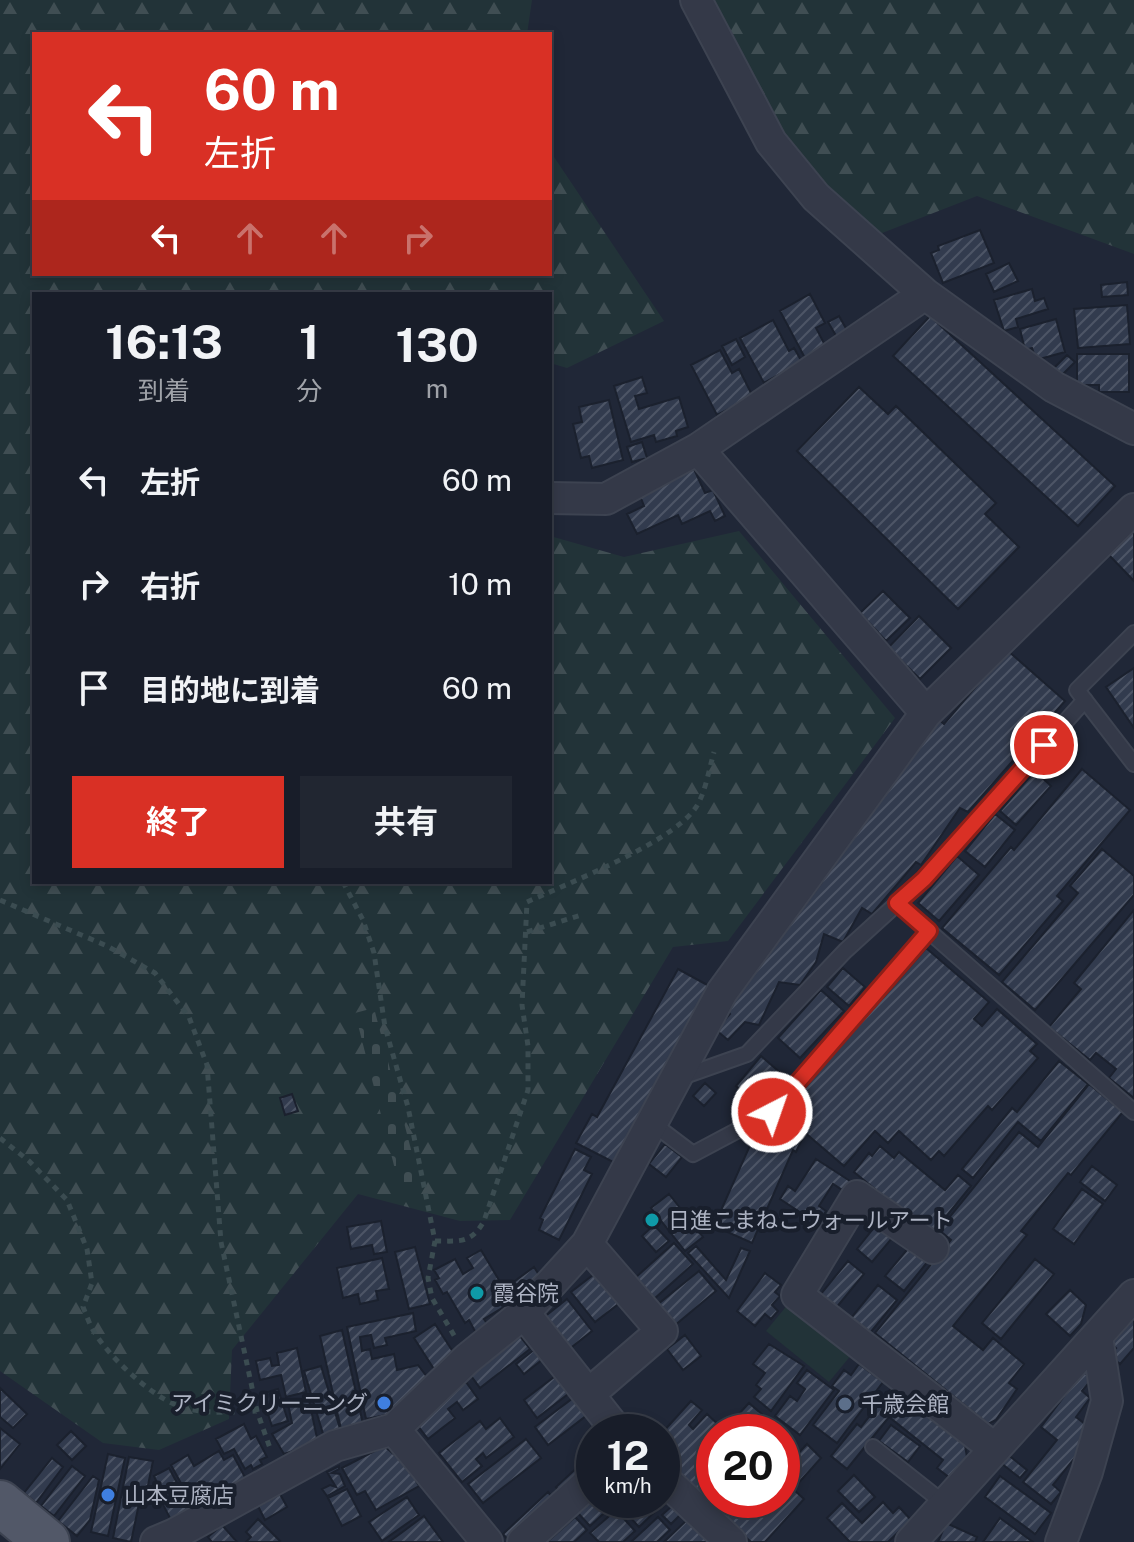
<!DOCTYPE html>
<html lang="ja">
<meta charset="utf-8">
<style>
:root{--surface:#181d29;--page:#212631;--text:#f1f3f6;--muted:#9fa2a8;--line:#363b46;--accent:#d93025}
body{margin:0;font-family:"Public Sans","Noto Sans JP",sans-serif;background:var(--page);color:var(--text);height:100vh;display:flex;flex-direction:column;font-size:30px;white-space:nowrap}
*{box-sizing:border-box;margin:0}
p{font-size:26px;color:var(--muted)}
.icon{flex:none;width:44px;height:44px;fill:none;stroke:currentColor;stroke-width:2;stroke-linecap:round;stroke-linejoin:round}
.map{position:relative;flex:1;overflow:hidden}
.side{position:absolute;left:32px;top:292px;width:520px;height:592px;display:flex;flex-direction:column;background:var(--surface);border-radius:0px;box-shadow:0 4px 12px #0003,0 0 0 2px var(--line)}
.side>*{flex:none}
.guide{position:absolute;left:32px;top:32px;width:520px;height:244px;border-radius:0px;box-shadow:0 4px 12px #0003,0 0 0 2px var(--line);background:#d93025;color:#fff;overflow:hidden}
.speed{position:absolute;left:576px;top:1414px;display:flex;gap:16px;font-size:40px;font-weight:700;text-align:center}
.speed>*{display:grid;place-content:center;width:104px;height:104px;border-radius:50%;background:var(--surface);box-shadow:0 4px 12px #0003,0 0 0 2px var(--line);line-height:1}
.speed small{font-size:20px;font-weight:400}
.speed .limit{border:12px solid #d22;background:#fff;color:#111}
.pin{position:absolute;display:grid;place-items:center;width:68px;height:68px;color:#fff;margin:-34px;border:4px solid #fff;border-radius:50%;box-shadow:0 2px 8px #0007}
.me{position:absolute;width:88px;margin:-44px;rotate:41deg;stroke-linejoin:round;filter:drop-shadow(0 0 6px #0008)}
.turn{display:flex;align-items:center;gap:28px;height:168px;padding:0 40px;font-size:36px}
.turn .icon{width:104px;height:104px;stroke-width:2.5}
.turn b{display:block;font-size:56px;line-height:68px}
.lanes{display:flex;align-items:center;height:76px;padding:0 40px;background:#0003;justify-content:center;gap:40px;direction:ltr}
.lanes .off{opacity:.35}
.eta{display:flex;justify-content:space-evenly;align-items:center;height:136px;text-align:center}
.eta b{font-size:48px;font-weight:700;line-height:56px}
.button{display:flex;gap:16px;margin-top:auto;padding:16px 40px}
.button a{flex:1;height:92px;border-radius:0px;background:var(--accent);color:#fff;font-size:32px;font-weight:700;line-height:92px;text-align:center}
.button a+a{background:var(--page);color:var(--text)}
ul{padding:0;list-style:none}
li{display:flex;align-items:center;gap:24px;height:104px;padding:0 40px}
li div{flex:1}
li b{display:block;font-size:30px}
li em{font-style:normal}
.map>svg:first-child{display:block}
</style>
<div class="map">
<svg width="1134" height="1542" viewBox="0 0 1134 1542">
<defs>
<pattern id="forest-firs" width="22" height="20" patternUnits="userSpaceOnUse" patternTransform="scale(2)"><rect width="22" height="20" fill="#223338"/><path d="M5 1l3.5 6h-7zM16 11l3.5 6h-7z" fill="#404e53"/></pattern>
<pattern id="cemetery-stones" width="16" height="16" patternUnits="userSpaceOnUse" patternTransform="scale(2)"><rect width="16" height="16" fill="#223338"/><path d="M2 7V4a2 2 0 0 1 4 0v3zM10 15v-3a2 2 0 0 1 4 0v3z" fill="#404e53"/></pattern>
<pattern id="building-hatch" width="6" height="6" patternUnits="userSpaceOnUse" patternTransform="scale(2)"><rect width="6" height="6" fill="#323b4e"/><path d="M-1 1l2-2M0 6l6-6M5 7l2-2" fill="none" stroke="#4d5566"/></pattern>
</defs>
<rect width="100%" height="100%" fill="#202737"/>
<path fill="url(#forest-firs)" d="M 0,0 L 532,0 L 527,34 L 34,34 L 34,274 L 550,274 L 550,151 L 664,321 L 567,368 L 550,363 L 550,294 L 34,294 L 34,882 L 550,882 L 550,536 L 624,557 L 739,531 L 895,718 L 728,941 L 673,947 L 510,1220 L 460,1221 L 358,1194 L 232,1350 L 229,1419 L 159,1450 L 103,1443 L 0,1371 Z
M 707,0 L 1134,0 L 1134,254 L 977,196 L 877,235 L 823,192 L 778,138 Z"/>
<path fill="url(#cemetery-stones)" d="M 374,1008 L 419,1180 L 399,1185 L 355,1013 Z"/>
<path fill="#223338" d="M 789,1303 L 852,1354 L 829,1382 L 766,1331 Z"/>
<path fill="url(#building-hatch)" stroke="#1b212e" stroke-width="2" d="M 980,230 L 994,263 L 943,283 L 931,253 L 939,250 L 938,246 Z
M 1009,263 L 1018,281 L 994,292 L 986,274 Z
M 1127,282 L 1128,295 L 1102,297 L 1101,285 Z
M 1032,289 L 1035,301 L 1044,298 L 1048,309 L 1016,319 L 1018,327 L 1004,331 L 994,300 Z
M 810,294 L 825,323 L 816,328 L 826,347 L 805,358 L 780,311 Z
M 1127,305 L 1130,344 L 1078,348 L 1074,309 Z
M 839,316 L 848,332 L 838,339 L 828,322 Z
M 930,316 L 1115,486 L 1078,526 L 893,356 Z
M 1056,319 L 1065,352 L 1036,360 L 1032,348 L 1025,350 L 1020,329 Z
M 773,320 L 789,351 L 794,348 L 802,362 L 764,383 L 740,338 Z
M 736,339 L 745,357 L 732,365 L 722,346 Z
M 720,350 L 732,373 L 739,369 L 753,397 L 717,415 L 691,365 Z
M 1077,354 L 1129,354 L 1129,392 L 1099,392 L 1099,385 L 1077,385 Z
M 1067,355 L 1075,362 L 1061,376 L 1053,369 Z
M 642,377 L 647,393 L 635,396 L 639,409 L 679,397 L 688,427 L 676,431 L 677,436 L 656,442 L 654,435 L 631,442 L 614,386 Z
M 859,387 L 888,414 L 896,406 L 996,503 L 985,514 L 1019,547 L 958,609 L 797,451 Z
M 609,400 L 623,460 L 592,468 L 589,456 L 581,458 L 573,424 L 582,422 L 579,407 Z
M 642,442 L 647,458 L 632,462 L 627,447 Z
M 694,469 L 705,493 L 713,490 L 725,516 L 715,521 L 710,511 L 682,524 L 678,515 L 637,534 L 627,514 L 644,506 L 639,493 Z
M 1134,525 L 1134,581 L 1109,555 L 1129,535 Z
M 883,591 L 910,618 L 886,641 L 860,613 Z
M 919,616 L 951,648 L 920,679 L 888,648 Z
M 1007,650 L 1065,701 L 968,812 L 960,808 L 921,865 L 916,862 L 872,914 L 862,908 L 843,942 L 824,934 L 816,962 L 800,985 L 779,982 L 759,1025 L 745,1022 L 728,1040 L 716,1030 L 730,1014 L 726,1009 L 822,882 L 818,878 L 903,760 L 908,763 L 937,718 L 944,724 Z
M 1134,668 L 1134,728 L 1106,687 Z
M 1082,769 L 1130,810 L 1057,896 L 1063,901 L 999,975 L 942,928 L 1011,847 L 1014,850 Z
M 1035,771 L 1051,786 L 1016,825 L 1000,811 Z
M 995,814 L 1015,830 L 985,867 L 965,851 Z
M 1102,849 L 1134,876 L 1134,895 L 1035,1010 L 1002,982 L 1078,893 L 1070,886 Z
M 957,856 L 979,875 L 939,921 L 918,903 Z
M 1134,910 L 1134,1098 L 1109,1078 L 1116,1069 L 1096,1053 L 1090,1060 L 1049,1027 L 1081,989 L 1074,983 Z
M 926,948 L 989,1002 L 974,1019 L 982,1026 L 997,1009 L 1037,1044 L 1030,1051 L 1038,1058 L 992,1110 L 988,1106 L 944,1156 L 939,1151 L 931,1160 L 899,1131 L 888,1143 L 875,1131 L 844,1166 L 782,1113 Z
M 843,968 L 865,987 L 849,1006 L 827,987 Z
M 678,969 L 711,987 L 617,1164 L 576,1143 L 592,1114 L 597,1117 Z
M 821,990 L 844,1011 L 800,1058 L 778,1038 Z
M 761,1056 L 783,1075 L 758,1104 L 736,1086 Z
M 1059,1061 L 1088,1084 L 1041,1141 L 1018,1122 L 973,1178 L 962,1169 L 1012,1108 L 1017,1112 Z
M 705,1083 L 716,1093 L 704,1106 L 693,1096 Z
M 1089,1084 L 1123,1112 L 1071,1175 L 1068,1173 L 1021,1231 L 1027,1235 L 953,1326 L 983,1350 L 993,1338 L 1024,1364 L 1009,1383 L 1017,1389 L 996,1420 L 988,1424 L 875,1333 L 951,1240 L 939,1230 L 1019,1132 L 1038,1147 Z
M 292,1094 L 298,1111 L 285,1115 L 280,1098 Z
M 773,1124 L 803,1137 L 796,1152 L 793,1150 L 752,1243 L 714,1226 L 756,1132 L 767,1137 Z
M 665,1144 L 682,1157 L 666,1177 L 649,1164 Z
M 880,1146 L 894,1158 L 899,1152 L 945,1190 L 958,1175 L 971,1186 L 931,1235 L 854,1172 L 869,1153 L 872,1156 Z
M 575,1149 L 591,1157 L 584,1170 L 592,1174 L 559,1240 L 539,1230 L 543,1220 L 540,1218 Z
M 816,1159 L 850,1181 L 844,1191 L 833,1184 L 819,1206 L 826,1211 L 818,1224 L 780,1199 L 788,1186 L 795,1191 Z
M 1092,1166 L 1117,1185 L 1105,1201 L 1080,1182 Z
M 1082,1189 L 1103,1204 L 1074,1244 L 1053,1229 Z
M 669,1194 L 703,1237 L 685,1251 L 651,1208 Z
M 381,1221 L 387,1252 L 374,1254 L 372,1245 L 351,1249 L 347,1227 Z
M 877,1224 L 893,1237 L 872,1262 L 857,1249 Z
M 654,1225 L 669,1241 L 656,1252 L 642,1236 Z
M 674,1243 L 693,1264 L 654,1299 L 635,1278 Z
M 911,1245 L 929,1260 L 904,1291 L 885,1276 Z
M 696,1246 L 726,1280 L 741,1248 L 750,1251 L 729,1298 L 688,1253 Z
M 415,1247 L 430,1304 L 409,1309 L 395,1252 Z
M 481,1250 L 512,1302 L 484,1319 L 490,1328 L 477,1335 L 469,1320 L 465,1323 L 447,1292 L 443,1294 L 435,1280 L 439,1278 L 434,1270 L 455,1259 L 463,1274 L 473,1268 L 467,1258 Z
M 382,1258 L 389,1289 L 376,1291 L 378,1300 L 360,1304 L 358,1294 L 343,1298 L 337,1268 Z
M 1035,1259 L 1054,1274 L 1001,1339 L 982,1323 Z
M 848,1261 L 864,1274 L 836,1308 L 820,1295 Z
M 534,1267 L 541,1278 L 529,1285 L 532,1290 L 518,1299 L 508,1286 Z
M 699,1271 L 716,1291 L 674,1326 L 657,1305 Z
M 597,1272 L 621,1302 L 595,1322 L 571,1292 Z
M 765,1273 L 781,1285 L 775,1292 L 780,1296 L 772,1305 L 778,1311 L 771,1319 L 765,1314 L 755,1326 L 737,1311 Z
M 878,1285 L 897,1300 L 870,1333 L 851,1318 Z
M 1070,1290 L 1086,1305 L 1081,1324 L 1070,1336 L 1046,1314 Z
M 567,1299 L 592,1331 L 568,1350 L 543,1318 Z
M 413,1313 L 416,1331 L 385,1338 L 387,1345 L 374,1348 L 371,1335 L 360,1337 L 362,1351 L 370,1349 L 372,1359 L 394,1354 L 397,1370 L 418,1365 L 430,1381 L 396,1413 L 366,1419 L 347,1327 Z
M 1134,1317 L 1134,1348 L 1120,1364 L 1109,1355 L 1116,1348 L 1111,1344 Z
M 435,1324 L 455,1355 L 434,1369 L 414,1338 Z
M 342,1330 L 363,1424 L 341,1429 L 320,1336 Z
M 519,1335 L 530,1349 L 480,1388 L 469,1373 Z
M 685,1335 L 701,1356 L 683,1370 L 667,1349 Z
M 769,1344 L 804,1366 L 771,1411 L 754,1397 L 761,1389 L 756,1385 L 765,1373 L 753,1364 Z
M 297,1348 L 306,1392 L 286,1397 L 281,1375 L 260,1380 L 256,1361 L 270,1358 L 272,1366 L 279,1365 L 277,1353 Z
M 535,1349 L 543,1359 L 524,1374 L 516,1364 Z
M 859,1364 L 883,1382 L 837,1443 L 813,1425 L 839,1391 L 832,1386 L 844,1370 L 851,1375 Z
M 321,1366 L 341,1432 L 324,1437 L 304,1371 Z
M 807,1370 L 834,1390 L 800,1435 L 775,1416 L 790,1396 L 797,1401 L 805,1389 L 797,1383 Z
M 1083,1371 L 1092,1379 L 1082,1391 L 1090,1398 L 1076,1417 L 1085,1424 L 1077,1455 L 1053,1485 L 1061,1492 L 1051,1504 L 1023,1482 L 1057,1440 L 1041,1427 Z
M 558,1374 L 572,1391 L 537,1418 L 524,1400 Z
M 466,1382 L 478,1399 L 463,1410 L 457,1402 L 448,1409 L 455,1418 L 428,1439 L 415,1422 Z
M 893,1386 L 965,1445 L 967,1457 L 950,1478 L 937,1468 L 943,1460 L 889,1417 L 847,1469 L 831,1456 L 857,1424 L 861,1427 Z
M 0,1388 L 27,1414 L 13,1428 L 0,1417 Z
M 278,1389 L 288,1421 L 272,1426 L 261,1394 Z
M 577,1395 L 591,1412 L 548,1445 L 535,1427 Z
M 309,1400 L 318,1443 L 284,1454 L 272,1434 L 292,1423 L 288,1404 Z
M 691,1401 L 702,1410 L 689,1425 L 693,1429 L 707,1414 L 724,1430 L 749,1403 L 765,1417 L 751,1432 L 714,1432 L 714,1500 L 782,1500 L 782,1471 L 807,1444 L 821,1458 L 793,1489 L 804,1499 L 765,1542 L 751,1542 L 662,1462 L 662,1433 Z
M 500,1418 L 514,1437 L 486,1458 L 483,1453 L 476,1459 L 482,1466 L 462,1482 L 439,1453 L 480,1421 L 486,1429 Z
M 244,1424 L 251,1439 L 256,1436 L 267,1457 L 260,1460 L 262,1464 L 253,1469 L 251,1465 L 245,1469 L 234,1449 L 224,1454 L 216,1439 Z
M 891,1425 L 920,1446 L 908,1462 L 879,1441 Z
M 0,1428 L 20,1444 L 0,1469 Z
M 71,1431 L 86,1446 L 72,1460 L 57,1445 Z
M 526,1439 L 541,1458 L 483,1503 L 468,1484 Z
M 384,1446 L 408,1466 L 419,1486 L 376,1510 L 365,1491 L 357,1495 L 342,1468 Z
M 219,1451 L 224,1460 L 233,1455 L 247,1481 L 195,1509 L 171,1465 L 188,1455 L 194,1466 Z
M 594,1452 L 594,1462 L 561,1493 L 556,1487 Z
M 108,1454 L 125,1458 L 108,1536 L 91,1532 Z
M 1007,1454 L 1027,1470 L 1020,1478 L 1001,1463 Z
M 129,1457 L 153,1461 L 146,1495 L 141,1494 L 131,1542 L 113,1538 Z
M 52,1458 L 63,1467 L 36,1503 L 24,1493 Z
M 72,1466 L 85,1476 L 54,1516 L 41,1506 Z
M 339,1466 L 339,1469 L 332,1473 L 340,1474 L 345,1486 L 327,1496 L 322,1489 L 330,1485 L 336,1487 L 327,1472 Z
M 169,1468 L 192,1511 L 172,1522 L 156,1491 L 160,1489 L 154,1476 Z
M 854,1475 L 875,1497 L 859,1512 L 838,1491 Z
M 93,1476 L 99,1480 L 90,1520 L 77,1536 L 58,1521 Z
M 1000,1476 L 1051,1513 L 1035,1534 L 985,1497 Z
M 347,1489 L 361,1516 L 342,1526 L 328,1498 Z
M 548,1492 L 553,1498 L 508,1540 L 503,1534 Z
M 662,1492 L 668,1499 L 639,1527 L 619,1505 L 625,1500 L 662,1500 Z
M 280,1494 L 287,1507 L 265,1520 L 258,1506 Z
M 407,1497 L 419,1515 L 382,1541 L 369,1522 Z
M 594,1498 L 618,1500 L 590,1526 L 578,1513 Z
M 883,1502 L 893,1513 L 899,1507 L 911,1520 L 888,1542 L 850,1542 L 827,1518 L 842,1503 L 862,1523 Z
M 672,1506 L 680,1515 L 671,1524 L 662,1515 Z
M 616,1510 L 635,1531 L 623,1542 L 599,1542 L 590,1533 Z
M 424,1516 L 443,1542 L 389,1542 Z
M 575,1517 L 587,1530 L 574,1542 L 547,1542 Z
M 658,1517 L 670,1530 L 657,1542 L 631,1542 Z
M 689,1518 L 712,1542 L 664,1542 Z
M 1000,1518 L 1033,1542 L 983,1542 Z
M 258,1519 L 280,1541 L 279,1542 L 246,1542 L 251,1537 L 246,1532 Z
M 946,1523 L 977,1537 L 975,1542 L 938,1542 Z
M 222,1525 L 237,1542 L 212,1542 L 208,1537 Z"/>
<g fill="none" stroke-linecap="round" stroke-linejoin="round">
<g stroke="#3d4351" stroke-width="18">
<path id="service" d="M 1134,633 L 1077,690 L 1134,764
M 897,903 L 1134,1112
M 679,1078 L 747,1054 L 845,951 L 924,879 L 1085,700
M 652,1123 L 693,1154 L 772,1112 L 929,931
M 873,1447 L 945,1504"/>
</g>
<g stroke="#3d4351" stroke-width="34">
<path id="minor" d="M 696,0 L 771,142 L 816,197 L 925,294 L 1054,387 L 1134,429
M 698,449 L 926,713
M 550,498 L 606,499 L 698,449 L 925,294
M 587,1244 L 662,1331 L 590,1393
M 933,1248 L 857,1196 L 797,1295 L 995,1449
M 524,1313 L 618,1432
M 394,1429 L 487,1542
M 662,1477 L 731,1542
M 156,1542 L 175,1534 L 335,1446 L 394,1429 L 467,1359 L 524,1313 L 587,1244 L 722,992 L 926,713 L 1134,509
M 523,1542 L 594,1478
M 911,1542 L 1134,1295
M 1061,1542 L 1087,1472 L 1107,1401 L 1097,1337"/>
</g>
<g stroke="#3d4351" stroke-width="48">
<path id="primary" d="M 0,1503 L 47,1542"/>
</g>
<path stroke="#3b4c51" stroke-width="5" stroke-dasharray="6 6" stroke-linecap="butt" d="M 343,882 L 363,920 L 374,953 L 385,1027 L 408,1107 L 435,1241 L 428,1278 L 432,1298 L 455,1337
M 0,900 L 107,946 L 155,973 L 189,1017 L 207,1065 L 221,1242 L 257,1411 L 271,1451
M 527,932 L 581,915
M 0,1138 L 29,1161 L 67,1200 L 87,1249 L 92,1283 L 83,1307 C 86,1314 89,1323 93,1330 C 107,1355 149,1394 176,1405 C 201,1415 230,1412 257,1411
M 435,1241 C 460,1241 471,1244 484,1221 L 528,1090 L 528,1046 L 522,1005 L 527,902 C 569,883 668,844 694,810 C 705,796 709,769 714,752"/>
<use href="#service" stroke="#343948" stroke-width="14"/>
<use href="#minor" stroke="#343948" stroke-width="30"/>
<use href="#primary" stroke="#525868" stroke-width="44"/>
</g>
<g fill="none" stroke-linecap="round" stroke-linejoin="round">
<g stroke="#8d1f18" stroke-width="20">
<path id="route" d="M 772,1112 L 929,931 L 897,903 L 924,879 L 1044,745"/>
</g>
<use href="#route" stroke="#d93025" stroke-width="14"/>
</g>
<g fill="#0f9aa8" stroke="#191f2c" stroke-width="3">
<circle cx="652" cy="1220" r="8"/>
<circle cx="477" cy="1293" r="8"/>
</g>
<g fill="#3f7fe0" stroke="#191f2c" stroke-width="3">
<circle cx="384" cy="1403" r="8"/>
<circle cx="108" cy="1495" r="8"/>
</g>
<circle fill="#5c6f8a" stroke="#191f2c" stroke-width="3" cx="845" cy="1404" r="8"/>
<g text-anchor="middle" stroke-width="8" stroke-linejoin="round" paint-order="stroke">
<g font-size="22" fill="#aeb4c4" stroke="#191f2c" text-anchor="start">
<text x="668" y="1228">日進こまねこウォールアート</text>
<text x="493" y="1301">霞谷院</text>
<text x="368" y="1411" text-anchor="end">アイミクリーニング</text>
<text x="861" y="1412">千歳会館</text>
<text x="124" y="1503">山本豆腐店</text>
</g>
</g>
</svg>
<div class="speed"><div>12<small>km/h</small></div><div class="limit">20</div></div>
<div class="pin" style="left:1044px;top:745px;background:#d93025"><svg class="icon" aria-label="arrive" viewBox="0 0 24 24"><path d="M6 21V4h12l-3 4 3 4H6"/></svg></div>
<svg class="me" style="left:772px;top:1112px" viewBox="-20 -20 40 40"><circle r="17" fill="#d93025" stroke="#fff" stroke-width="3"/><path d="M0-11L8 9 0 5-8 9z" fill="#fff"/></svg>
<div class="guide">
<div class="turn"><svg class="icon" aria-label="left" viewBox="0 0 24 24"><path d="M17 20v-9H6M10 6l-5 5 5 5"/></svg><div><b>60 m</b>左折</div></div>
<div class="lanes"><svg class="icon" aria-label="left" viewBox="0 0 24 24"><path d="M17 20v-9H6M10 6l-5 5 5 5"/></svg><svg class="icon off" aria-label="ahead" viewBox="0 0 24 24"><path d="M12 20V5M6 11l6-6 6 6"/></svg><svg class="icon off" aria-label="ahead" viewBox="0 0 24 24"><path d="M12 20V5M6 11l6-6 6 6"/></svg><svg class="icon off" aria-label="right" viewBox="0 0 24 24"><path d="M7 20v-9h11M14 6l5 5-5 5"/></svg></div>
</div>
<section class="side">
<div class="eta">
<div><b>16:13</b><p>到着</p></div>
<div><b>1</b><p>分</p></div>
<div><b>130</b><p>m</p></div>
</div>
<ul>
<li><svg class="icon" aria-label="left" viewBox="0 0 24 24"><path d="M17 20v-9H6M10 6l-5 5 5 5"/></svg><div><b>左折</b></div><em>60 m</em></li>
<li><svg class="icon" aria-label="right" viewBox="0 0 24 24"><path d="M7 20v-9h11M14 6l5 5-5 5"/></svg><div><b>右折</b></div><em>10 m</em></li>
<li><svg class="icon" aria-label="arrive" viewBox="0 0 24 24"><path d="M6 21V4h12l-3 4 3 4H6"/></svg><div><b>目的地に到着</b></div><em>60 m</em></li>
</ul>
<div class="button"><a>終了</a><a>共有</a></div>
</section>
</div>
